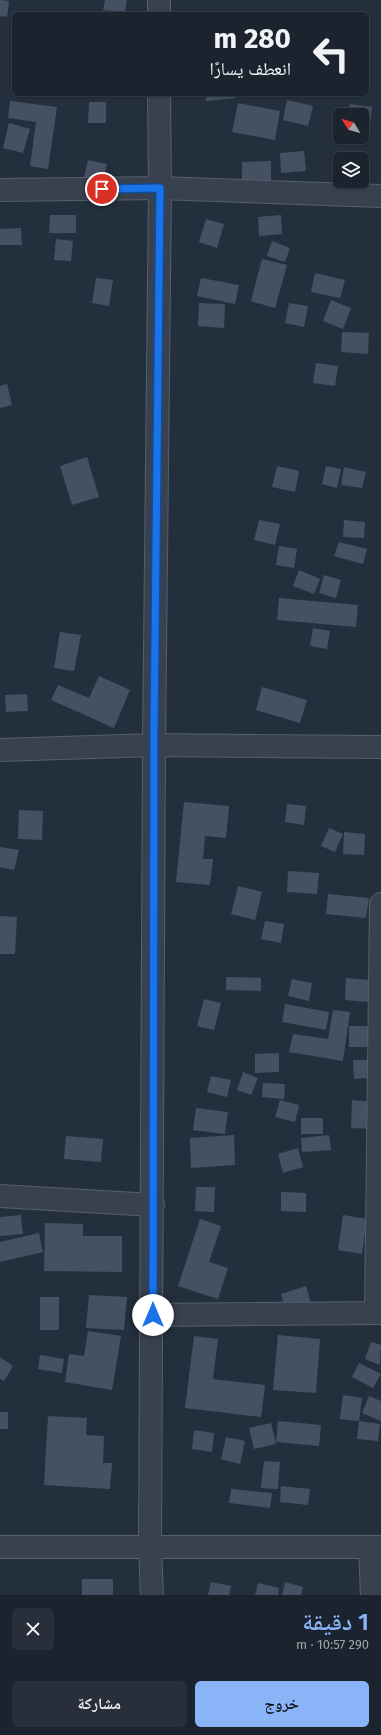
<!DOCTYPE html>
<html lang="ar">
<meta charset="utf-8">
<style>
:root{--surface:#1b232e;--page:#282f3a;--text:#f1f3f6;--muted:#a0a4aa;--line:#39404a;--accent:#8ab4f8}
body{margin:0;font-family:"Fira Sans","Noto Naskh Arabic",sans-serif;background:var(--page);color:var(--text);direction:rtl;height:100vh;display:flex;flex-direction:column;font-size:15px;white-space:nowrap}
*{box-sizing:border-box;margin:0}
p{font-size:13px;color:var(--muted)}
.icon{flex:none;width:22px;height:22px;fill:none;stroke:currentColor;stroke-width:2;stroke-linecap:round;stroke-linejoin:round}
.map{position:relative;height:1595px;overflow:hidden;direction:ltr}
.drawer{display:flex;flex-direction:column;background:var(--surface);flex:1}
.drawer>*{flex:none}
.guide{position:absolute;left:12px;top:12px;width:357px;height:84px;border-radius:6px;box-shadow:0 1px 3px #0004,0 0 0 1px var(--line);direction:rtl;background:#1b232e;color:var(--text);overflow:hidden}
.needle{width:26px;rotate:307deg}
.tools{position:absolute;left:333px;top:108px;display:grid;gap:8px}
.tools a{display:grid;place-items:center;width:36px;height:36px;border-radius:6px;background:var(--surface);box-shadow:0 1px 3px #0004,0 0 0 1px var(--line);font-size:20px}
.pin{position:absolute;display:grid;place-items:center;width:34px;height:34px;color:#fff;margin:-17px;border:2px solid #fff;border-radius:50%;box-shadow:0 1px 4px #0007}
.me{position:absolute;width:44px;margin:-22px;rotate:0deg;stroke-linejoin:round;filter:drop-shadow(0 0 3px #0008)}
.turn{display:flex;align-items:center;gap:14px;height:84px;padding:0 12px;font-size:18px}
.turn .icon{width:52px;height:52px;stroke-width:2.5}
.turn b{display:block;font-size:28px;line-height:34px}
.round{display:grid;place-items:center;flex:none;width:42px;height:42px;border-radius:6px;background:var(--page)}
.headline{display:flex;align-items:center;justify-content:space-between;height:68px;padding:0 12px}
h1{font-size:24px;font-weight:600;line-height:30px;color:var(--accent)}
.cta{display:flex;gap:8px;margin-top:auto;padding:8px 12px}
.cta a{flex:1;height:46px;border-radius:6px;background:var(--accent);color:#111;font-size:16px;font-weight:600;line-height:46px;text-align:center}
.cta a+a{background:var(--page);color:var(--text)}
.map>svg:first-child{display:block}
</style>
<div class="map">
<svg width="381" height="1595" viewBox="0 0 381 1595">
<rect width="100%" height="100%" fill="#242f3e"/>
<path fill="#455162" d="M 0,0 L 9,1 L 7,17 L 0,16 Z
M 105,0 L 127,0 L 125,12 L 103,10 Z
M 206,94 L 235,94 L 236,98 L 206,101 Z
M 287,100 L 313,106 L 308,126 L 283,120 Z
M 10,101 L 57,107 L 48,169 L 30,166 L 36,122 L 8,118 Z
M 89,102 L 106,102 L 106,123 L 88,123 Z
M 238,103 L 280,111 L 275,140 L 232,132 Z
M 350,104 L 372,107 L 370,126 L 362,125 L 362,115 L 348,115 Z
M 9,123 L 30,129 L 23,153 L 3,148 Z
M 304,151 L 306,171 L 281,173 L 280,153 Z
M 88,160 L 107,164 L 103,181 L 84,177 Z
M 271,161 L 271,183 L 242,183 L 242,162 Z
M 50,215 L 76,215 L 76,233 L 49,233 Z
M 281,215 L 282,234 L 259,236 L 258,217 Z
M 206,219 L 224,224 L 217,248 L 199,242 Z
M 21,228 L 22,245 L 0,245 L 0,229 Z
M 56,239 L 73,241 L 71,261 L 54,260 Z
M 272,241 L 290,248 L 285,262 L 267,256 Z
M 262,259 L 287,265 L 275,308 L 251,301 Z
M 315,273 L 345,280 L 340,298 L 311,292 Z
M 96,278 L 113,280 L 109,306 L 92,303 Z
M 201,278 L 239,285 L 235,304 L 197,296 Z
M 331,300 L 351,308 L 343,329 L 323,321 Z
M 199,303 L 225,304 L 224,328 L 198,326 Z
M 289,303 L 308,306 L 304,327 L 285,323 Z
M 342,332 L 369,333 L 368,354 L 341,352 Z
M 316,363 L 338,366 L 335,386 L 313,383 Z
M 7,384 L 12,405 L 0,408 L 0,386 Z
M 87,457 L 99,497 L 72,505 L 60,466 Z
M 277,466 L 299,471 L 295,492 L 272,487 Z
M 326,466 L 341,469 L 337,488 L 322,484 Z
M 344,467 L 366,472 L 362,488 L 341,485 Z
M 259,520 L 280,524 L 275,545 L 254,540 Z
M 344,520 L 365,522 L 364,538 L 343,537 Z
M 339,542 L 367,549 L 363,564 L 334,556 Z
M 279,546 L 297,549 L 294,568 L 276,565 Z
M 299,570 L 320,579 L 314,594 L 293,586 Z
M 324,575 L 341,580 L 336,598 L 319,593 Z
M 279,598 L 358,605 L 356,627 L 277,620 Z
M 313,628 L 330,631 L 327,649 L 310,646 Z
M 60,632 L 81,635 L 74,671 L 54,668 Z
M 99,676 L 130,690 L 114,728 L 51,700 L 58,685 L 89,698 Z
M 262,687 L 307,700 L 300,723 L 256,710 Z
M 27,694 L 28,711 L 6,712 L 5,695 Z
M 184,802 L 229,806 L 226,838 L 205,836 L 203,859 L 213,859 L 210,885 L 176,882 Z
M 287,804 L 306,806 L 304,825 L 285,822 Z
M 19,810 L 43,811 L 42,840 L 18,839 Z
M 329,828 L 343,834 L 335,852 L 321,846 Z
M 344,832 L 365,834 L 364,855 L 343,854 Z
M 0,847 L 19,850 L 14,870 L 0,867 Z
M 288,871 L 319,873 L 317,894 L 287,892 Z
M 238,886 L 262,892 L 255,920 L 231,914 Z
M 328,894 L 369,898 L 366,918 L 326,914 Z
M 0,916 L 17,917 L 15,954 L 0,954 Z
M 265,921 L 284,924 L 281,943 L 261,939 Z
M 226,977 L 261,978 L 261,991 L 226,990 Z
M 346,978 L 370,980 L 368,1002 L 345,1000 Z
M 292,979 L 312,983 L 309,1001 L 288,996 Z
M 204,999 L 221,1003 L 214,1030 L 197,1026 Z
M 285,1004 L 329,1012 L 326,1030 L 282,1022 Z
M 333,1010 L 350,1012 L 343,1061 L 289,1052 L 293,1034 L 328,1039 Z
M 349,1026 L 372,1026 L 372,1047 L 349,1047 Z
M 279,1053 L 279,1072 L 255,1073 L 255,1054 Z
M 353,1060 L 369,1060 L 369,1078 L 354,1079 Z
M 243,1072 L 258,1078 L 251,1095 L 237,1090 Z
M 211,1076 L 231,1080 L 227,1097 L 207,1092 Z
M 263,1083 L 285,1084 L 284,1099 L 262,1097 Z
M 280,1100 L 299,1105 L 295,1122 L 275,1117 Z
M 352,1100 L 373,1102 L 371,1129 L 351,1128 Z
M 196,1108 L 228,1112 L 225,1134 L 193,1130 Z
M 301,1118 L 323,1118 L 323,1134 L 301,1134 Z
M 234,1135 L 235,1165 L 191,1168 L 190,1138 Z
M 329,1135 L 331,1150 L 302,1152 L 301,1138 Z
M 66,1136 L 103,1139 L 101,1162 L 64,1159 Z
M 298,1148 L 303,1167 L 283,1173 L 278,1154 Z
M 196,1187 L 215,1187 L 214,1212 L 195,1211 Z
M 281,1192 L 306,1193 L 306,1212 L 281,1211 Z
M 21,1215 L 23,1234 L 0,1236 L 0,1217 Z
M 343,1215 L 367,1219 L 362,1254 L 338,1250 Z
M 200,1219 L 221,1226 L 209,1262 L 228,1268 L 218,1299 L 178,1286 Z
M 45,1223 L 83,1224 L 83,1236 L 122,1236 L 122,1272 L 44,1271 Z
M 39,1233 L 43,1252 L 0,1262 L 0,1242 Z
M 306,1286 L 311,1304 L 286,1312 L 281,1294 Z
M 89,1295 L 127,1297 L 124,1330 L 86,1328 Z
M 40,1297 L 59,1297 L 59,1330 L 40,1330 Z
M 88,1331 L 121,1336 L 112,1390 L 65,1382 L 69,1354 L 84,1356 Z
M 278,1335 L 320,1339 L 316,1393 L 273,1390 Z
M 194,1336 L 218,1339 L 213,1379 L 265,1385 L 261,1417 L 185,1408 Z
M 371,1342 L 381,1345 L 380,1365 L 365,1359 Z
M 40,1355 L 64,1359 L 62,1373 L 38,1369 Z
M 0,1357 L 13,1366 L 4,1381 L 0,1379 Z
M 359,1363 L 381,1374 L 373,1388 L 352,1377 Z
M 343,1395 L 362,1398 L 359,1421 L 340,1419 Z
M 369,1396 L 381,1401 L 381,1421 L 362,1413 Z
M 0,1412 L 8,1412 L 8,1429 L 0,1429 Z
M 48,1416 L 87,1418 L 86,1435 L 104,1436 L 103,1463 L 112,1463 L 110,1489 L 44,1485 Z
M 278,1421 L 321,1425 L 319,1446 L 276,1442 Z
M 359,1421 L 380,1424 L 378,1441 L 357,1439 Z
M 271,1423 L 276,1444 L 254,1449 L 249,1428 Z
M 194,1430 L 214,1433 L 212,1452 L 192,1449 Z
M 226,1437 L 245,1441 L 240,1464 L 221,1459 Z
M 264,1461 L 280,1462 L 278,1489 L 261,1488 Z
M 281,1486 L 310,1489 L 308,1505 L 280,1502 Z
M 231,1489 L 272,1493 L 270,1508 L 229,1503 Z
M 82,1579 L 113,1579 L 113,1595 L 82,1595 Z
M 211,1582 L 231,1586 L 229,1595 L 208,1595 Z
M 285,1582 L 303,1587 L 301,1595 L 282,1595 Z
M 258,1583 L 279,1588 L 278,1595 L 255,1595 Z"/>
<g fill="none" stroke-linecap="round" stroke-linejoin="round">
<g stroke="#565f6c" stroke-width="24">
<path id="minor" d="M 159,0 L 159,14
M 0,190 L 160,188 L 381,196
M 0,750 L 154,745 L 381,747
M 0,1196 L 153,1205
M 376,1313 L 381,904
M 153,1315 L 381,1313
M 0,1547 L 381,1547
M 370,1547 L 372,1595
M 152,1595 L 150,1548 L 154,745 L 160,188 L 159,94"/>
</g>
<use href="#minor" stroke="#38414e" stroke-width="22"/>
</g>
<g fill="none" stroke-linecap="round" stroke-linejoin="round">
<g stroke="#114b97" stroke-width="10">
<path id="route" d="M 102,189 L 160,188 L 154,730 L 153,1315"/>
</g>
<use href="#route" stroke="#1a73e8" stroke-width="7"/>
</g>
</svg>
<div class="tools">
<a><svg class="needle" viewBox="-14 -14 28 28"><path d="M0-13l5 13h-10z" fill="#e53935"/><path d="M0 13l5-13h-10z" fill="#a0a4aa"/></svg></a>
<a><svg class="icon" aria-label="layers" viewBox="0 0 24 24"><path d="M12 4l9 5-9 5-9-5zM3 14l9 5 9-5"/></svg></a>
</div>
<div class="pin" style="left:102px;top:189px;background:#d93025"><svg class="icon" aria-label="arrive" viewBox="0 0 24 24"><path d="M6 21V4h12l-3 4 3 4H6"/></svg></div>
<svg class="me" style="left:153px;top:1315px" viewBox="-20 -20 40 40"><circle r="19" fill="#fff"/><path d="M0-13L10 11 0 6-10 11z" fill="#1a73e8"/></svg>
<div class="guide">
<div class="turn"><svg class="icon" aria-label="left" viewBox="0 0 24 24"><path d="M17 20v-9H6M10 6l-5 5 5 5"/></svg><div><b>280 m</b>انعطف يسارًا</div></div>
</div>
</div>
<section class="drawer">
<div class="headline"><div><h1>1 دقيقة</h1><p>290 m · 10:57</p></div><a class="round"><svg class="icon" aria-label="close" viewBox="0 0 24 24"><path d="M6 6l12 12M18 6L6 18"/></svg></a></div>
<div class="cta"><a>خروج</a><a>مشاركة</a></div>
</section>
